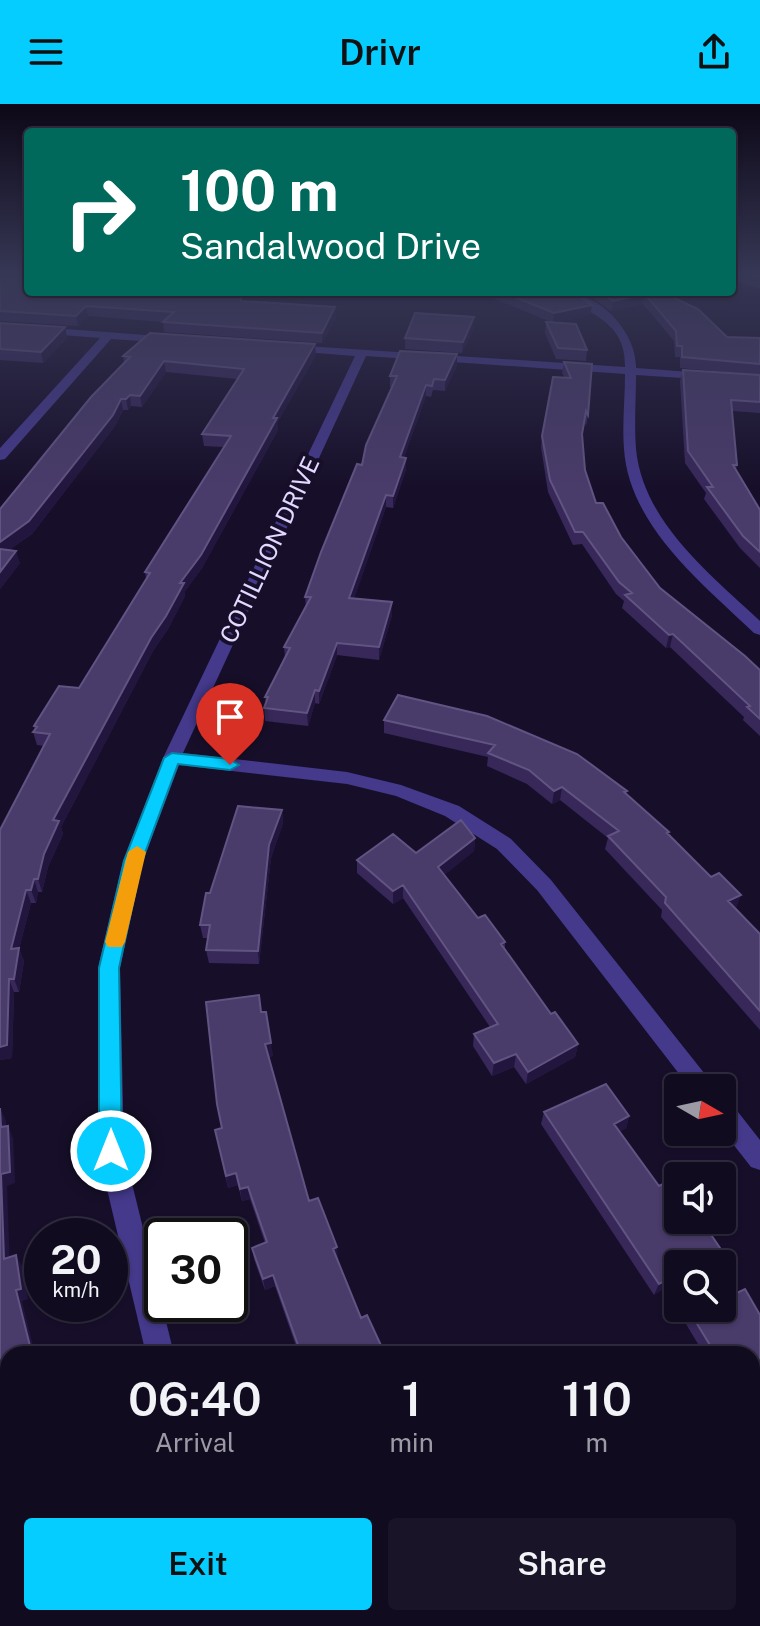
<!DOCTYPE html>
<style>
:root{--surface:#110b20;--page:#1a1429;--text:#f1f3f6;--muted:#9c9ba5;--line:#302b3e;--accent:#05cdff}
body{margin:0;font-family:"Public Sans",sans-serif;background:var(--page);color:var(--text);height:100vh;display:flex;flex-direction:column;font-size:30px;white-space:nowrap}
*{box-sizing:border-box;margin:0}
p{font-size:26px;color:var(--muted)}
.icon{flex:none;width:44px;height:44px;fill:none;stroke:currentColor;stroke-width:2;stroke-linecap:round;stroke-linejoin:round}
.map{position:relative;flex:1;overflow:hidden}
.side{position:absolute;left:0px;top:1242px;width:760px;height:280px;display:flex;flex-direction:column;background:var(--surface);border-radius:24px 24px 0 0;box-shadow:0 2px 6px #0004,0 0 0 2px var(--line)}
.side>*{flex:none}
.banner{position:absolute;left:24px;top:24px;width:712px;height:168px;border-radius:8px;box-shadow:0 2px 6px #0004,0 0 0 2px var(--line);background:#00695c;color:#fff;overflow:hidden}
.needle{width:52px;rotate:99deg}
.fabs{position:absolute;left:664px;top:970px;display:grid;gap:16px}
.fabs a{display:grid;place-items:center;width:72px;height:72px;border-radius:8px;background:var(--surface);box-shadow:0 2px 6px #0004,0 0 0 2px var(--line);font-size:40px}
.speed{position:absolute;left:24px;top:1114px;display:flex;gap:16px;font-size:40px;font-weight:700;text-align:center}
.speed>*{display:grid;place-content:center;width:104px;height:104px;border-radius:50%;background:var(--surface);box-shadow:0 2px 6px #0004,0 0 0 2px var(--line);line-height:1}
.speed small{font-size:20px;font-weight:400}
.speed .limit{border:4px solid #111;border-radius:12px;background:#fff;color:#111}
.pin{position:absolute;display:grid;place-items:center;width:68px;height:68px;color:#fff;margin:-82px -34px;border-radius:50% 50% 50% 0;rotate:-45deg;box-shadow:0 0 8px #0007}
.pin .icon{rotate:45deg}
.me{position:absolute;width:88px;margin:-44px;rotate:0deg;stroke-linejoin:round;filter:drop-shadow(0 0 6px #0008)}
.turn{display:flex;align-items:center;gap:28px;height:168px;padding:0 24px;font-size:36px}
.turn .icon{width:104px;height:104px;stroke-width:2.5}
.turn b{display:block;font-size:56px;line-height:68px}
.eta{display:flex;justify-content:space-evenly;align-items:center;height:136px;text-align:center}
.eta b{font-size:48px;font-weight:600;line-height:56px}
.cta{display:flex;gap:16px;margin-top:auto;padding:16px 24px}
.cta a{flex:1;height:92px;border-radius:8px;background:var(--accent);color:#111;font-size:32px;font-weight:600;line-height:92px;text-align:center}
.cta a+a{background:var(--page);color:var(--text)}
header{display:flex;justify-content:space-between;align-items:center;height:104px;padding:0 24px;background:var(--accent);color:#111;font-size:36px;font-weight:600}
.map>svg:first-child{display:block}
</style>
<header><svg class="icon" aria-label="menu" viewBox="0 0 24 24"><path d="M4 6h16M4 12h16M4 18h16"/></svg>Drivr<svg class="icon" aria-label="share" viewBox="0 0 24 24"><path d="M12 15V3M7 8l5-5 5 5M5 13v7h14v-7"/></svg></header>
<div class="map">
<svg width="760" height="1522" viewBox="0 0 760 1522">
<rect width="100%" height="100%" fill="#170f2a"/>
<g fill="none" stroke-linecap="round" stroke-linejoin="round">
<path fill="#44398b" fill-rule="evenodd" d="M 562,188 C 599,188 637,228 636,264 L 760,273 L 760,279 L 636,271 C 636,295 634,321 636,345 C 643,418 711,471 760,517 L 760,531 L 754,529 C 703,480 629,422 624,345 C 622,321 625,295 625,270 L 366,252 L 183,649 L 347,668 L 401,681 L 459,702 L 511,735 L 551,776 L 716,984 L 690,984 L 537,786 L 497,745 L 445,712 L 396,692 L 347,680 L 179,661 L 143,757 L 120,864 L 124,1047 L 174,1250 L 146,1250 L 98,1047 L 98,864 L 123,757 L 163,654 L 355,252 L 291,247 L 286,244 L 291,241 L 625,263 C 626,217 591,213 562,188 Z
M 0,220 L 172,233 L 177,236 L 172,239 L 111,235 L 5,355 L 0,356 L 0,344 L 100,234 L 0,226 Z
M 722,996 L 731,999 L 760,1036 L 760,1066 L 751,1063 L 722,1026 Z
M 226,1514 L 260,1514 L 263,1522 L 229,1522 Z"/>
</g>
<path fill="#372859" d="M 0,170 L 28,188 L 241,188 L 241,197 L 336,214 L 322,239 L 164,228 L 163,218 L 88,212 L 78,222 L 0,217 Z
M 732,170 L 760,170 L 760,185 L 732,175 Z
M 478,188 L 573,188 L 592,201 L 590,211 L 555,219 L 587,246 L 586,257 L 556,255 L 545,229 L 546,218 L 551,218 Z
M 574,188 L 662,188 L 727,233 L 760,234 L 760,271 L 680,264 L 680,253 L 675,253 L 674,237 L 643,200 L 611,207 L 590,192 Z
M 474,213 L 474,224 L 462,249 L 405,245 L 405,234 Z
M 0,219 L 65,223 L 67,234 L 43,259 L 0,256 Z
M 457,250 L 457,261 L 445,287 L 433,286 L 431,293 L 426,292 L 404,353 L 406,365 L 393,404 L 386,403 L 354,494 L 392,498 L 392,511 L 379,556 L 337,551 L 319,600 L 315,599 L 308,622 L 265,617 L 264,604 L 266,600 L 265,593 L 285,554 L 284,543 L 306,504 L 305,493 L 362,361 L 392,283 L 390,283 L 390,272 Z
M 316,251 L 277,319 L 278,326 L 202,464 L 185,487 L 185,492 L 168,525 L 153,547 L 61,723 L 63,730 L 48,763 L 42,788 L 38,788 L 36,799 L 31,799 L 19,845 L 24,857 L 19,888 L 14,888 L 12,954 L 0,956 L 0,726 L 44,642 L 37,641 L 33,628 L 35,626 L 34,622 L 79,584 L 146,475 L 145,468 L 224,343 L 204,342 L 202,330 L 237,275 L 166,268 L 142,303 L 131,302 L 128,306 L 123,306 L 115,322 L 32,430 L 9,446 L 20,459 L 0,485 L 0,405 L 124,259 L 123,252 Z
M 564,258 L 588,311 L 586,322 L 585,319 L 582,331 L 585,366 L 596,399 L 660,484 L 760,566 L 760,632 L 743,616 L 744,613 L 670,543 L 666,544 L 622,504 L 624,497 L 616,490 L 582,440 L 573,441 L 548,388 L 541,343 L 542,332 L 565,274 L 562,269 Z
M 683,266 L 760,271 L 760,309 L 732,307 L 737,361 L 736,366 L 760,406 L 760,464 L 740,444 L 704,395 L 706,389 L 685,359 L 680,277 Z
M 398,591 L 627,687 L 626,690 L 669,731 L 760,830 L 760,926 L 661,813 L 662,806 L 605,745 L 608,734 L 560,696 L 552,700 L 527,680 L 487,662 L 488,653 L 384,629 L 384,616 Z
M 282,706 L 283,719 L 271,754 L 259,860 L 209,859 L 206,846 L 208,834 L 203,834 L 200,821 L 210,789 Z
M 475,734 L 474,747 L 444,771 L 478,814 L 505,838 L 505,845 L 551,910 L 578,940 L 575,953 L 526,980 L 514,963 L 492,972 L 473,942 L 474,930 L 490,923 L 403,794 L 393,800 L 357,769 L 357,756 L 416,749 Z
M 261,908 L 273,952 L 268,953 L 309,1097 L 338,1154 L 337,1154 L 361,1214 L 297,1245 L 275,1182 L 265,1186 L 254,1155 L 252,1144 L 265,1139 L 250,1095 L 242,1097 L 238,1081 L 228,1084 L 215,1026 L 222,1024 Z
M 544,1008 L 629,1012 L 626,1024 L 620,1027 L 659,1082 L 720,1144 L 715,1155 L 706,1160 L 678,1160 L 654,1191 L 541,1020 Z
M 691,1210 L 760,1211 L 760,1347 L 752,1334 L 752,1250 L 704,1250 L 686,1220 Z"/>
<path fill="#22163e" d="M 645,190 L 643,200 L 611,207 L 613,197 Z
M 592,201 L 590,211 L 553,219 L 554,209 Z
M 86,202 L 88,212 L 78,222 L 76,212 Z
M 335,203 L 336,214 L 322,239 L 322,229 Z
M 474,213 L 474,224 L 462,249 L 463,238 Z
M 65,223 L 67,234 L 43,259 L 41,248 Z
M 315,240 L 316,251 L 277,319 L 278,326 L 202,464 L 185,487 L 185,492 L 168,525 L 153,547 L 61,723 L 63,730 L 48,763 L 42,788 L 38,775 L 53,716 L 180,479 Z
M 457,250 L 457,261 L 445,287 L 445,276 Z
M 164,257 L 166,268 L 142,303 L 140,292 Z
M 426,281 L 426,292 L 400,365 L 400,353 Z
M 130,291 L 131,302 L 128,306 L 126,295 Z
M 121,295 L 123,306 L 115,322 L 32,430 L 0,453 L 0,438 Z
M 406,354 L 406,365 L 393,404 L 393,392 Z
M 386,391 L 386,403 L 350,507 L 349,494 Z
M 16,447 L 20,459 L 0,485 L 0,468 Z
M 392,498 L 392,511 L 379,556 L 379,543 Z
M 673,530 L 670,543 L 666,544 L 669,531 Z
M 337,539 L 337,551 L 319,600 L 319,587 Z
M 315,586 L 315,599 L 308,622 L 307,609 Z
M 562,683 L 560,696 L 552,700 L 554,687 Z
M 282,706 L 283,719 L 271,754 L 259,860 L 258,847 L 269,741 Z
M 475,734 L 474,747 L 437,777 L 438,763 Z
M 34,775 L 38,788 L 36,799 L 31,786 Z
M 403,781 L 403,794 L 393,800 L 393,787 Z
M 26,786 L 31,799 L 19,845 L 24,857 L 19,888 L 14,875 L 11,845 Z
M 741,791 L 736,805 L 728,797 Z
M 9,875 L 14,888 L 12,954 L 0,956 L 0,943 Z
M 271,939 L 273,952 L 267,953 L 265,940 Z
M 578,940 L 575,953 L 526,980 L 528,968 Z
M 516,950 L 514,963 L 492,972 L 494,959 Z
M 0,1004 L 6,1017 L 7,1036 L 1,1023 Z
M 629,1012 L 626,1024 L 611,1032 L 614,1020 Z
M 8,1022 L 13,1034 L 15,1079 L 7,1082 L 10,1166 L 4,1155 L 1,1070 Z
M 236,1069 L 238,1081 L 228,1084 L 226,1072 Z
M 248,1083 L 250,1095 L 242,1097 L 240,1085 Z
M 337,1143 L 338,1154 L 334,1156 L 333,1145 Z
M 720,1144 L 715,1155 L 706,1160 L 693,1160 Z
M 16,1151 L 22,1162 L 28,1195 L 22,1197 L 35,1250 L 32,1250 L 16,1186 Z
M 678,1169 L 678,1177 L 654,1191 L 659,1180 Z
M 273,1171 L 275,1182 L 265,1186 L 263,1175 Z
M 96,1514 L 100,1514 L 102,1522 L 98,1522 Z"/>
<path fill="#493b6a" stroke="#615482" stroke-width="2" d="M 0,170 L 28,170 L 28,188 L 241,188 L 241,197 L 335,203 L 322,229 L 163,218 L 174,208 L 86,202 L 76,212 L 0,207 Z
M 749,170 L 760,170 L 760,174 Z
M 503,188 L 573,188 L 592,201 L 554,209 Z
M 600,188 L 662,188 L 698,205 L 727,233 L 760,234 L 760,260 L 682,253 L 682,242 L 677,242 L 676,227 L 645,190 L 613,197 Z
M 415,209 L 474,213 L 463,238 L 405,234 Z
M 546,218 L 576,220 L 587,246 L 558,244 Z
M 0,219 L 65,223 L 41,248 L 0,245 Z
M 150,229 L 315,240 L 273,314 L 277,314 L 201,451 L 180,479 L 184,479 L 166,512 L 151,534 L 53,716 L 59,717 L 44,750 L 38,775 L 34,775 L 31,786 L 26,786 L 11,845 L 19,844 L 14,875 L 9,875 L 7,941 L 0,943 L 0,726 L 50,630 L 33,628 L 37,623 L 34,622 L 59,582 L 79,584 L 150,469 L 145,468 L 231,332 L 202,330 L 244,265 L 164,257 L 140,292 L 130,291 L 126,295 L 121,295 L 113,311 L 29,417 L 0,438 L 0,405 L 91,293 L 130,253 L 123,252 Z
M 400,247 L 457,250 L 445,276 L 434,275 L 432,282 L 426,281 L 400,353 L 406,354 L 393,392 L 386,391 L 349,494 L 392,498 L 379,543 L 337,539 L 319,587 L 315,586 L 307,609 L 264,604 L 268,593 L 265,593 L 290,544 L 284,543 L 311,493 L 305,493 L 321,448 L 357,360 L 362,361 L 366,341 L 397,272 L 390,272 Z
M 564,258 L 592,260 L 588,311 L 586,307 L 582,330 L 585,366 L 596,399 L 603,399 L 621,433 L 660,484 L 745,552 L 760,566 L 760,615 L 747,603 L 750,602 L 673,530 L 669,531 L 625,491 L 632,489 L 619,478 L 583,428 L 575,428 L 550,376 L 542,332 L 553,273 L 571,274 Z
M 683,266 L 760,271 L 760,298 L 731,296 L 737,361 L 733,361 L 760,406 L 760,448 L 743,432 L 707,383 L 713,383 L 688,347 Z
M 0,445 L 16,447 L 0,468 Z
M 398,591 L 487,612 L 577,650 L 627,687 L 624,688 L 669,728 L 667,729 L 711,773 L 719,769 L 741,791 L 728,797 L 760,830 L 760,907 L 665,799 L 666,793 L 608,732 L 619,727 L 562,683 L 554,687 L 529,666 L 488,649 L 495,641 L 384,616 Z
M 238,702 L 282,706 L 269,741 L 258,847 L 206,846 L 210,821 L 200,821 L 206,789 L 210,789 Z
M 461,716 L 475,734 L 438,763 L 478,814 L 485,811 L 505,838 L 501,840 L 551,910 L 555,908 L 578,940 L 528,968 L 516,950 L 494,959 L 474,930 L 498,920 L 403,781 L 393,787 L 357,756 L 393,730 L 416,749 Z
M 259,891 L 261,908 L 266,908 L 271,939 L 265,940 L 309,1097 L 318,1094 L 337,1143 L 333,1145 L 361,1214 L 367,1211 L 385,1250 L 290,1250 L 289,1248 L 299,1244 L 273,1171 L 263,1175 L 252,1144 L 267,1138 L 248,1083 L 240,1085 L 236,1069 L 226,1072 L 215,1026 L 222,1024 L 217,1000 L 206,898 Z
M 606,980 L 629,1012 L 614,1020 L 659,1082 L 667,1078 L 678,1094 L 678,1116 L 701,1116 L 720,1144 L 693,1160 L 678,1160 L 678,1169 L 659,1180 L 544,1008 Z
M 0,1004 L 1,1023 L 8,1022 L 10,1068 L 1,1070 L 4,1155 L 16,1151 L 21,1185 L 16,1186 L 32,1250 L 8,1250 L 8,1514 L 96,1514 L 98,1522 L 0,1522 Z
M 745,1185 L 760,1211 L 760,1326 L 752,1313 L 752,1250 L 704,1250 L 713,1246 L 691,1210 L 704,1204 L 722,1204 L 722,1196 Z
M 403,1514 L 490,1514 L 493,1522 L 406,1522 Z"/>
<linearGradient id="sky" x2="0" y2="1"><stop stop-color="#0d0817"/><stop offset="0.44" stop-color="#363755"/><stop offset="1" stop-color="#363755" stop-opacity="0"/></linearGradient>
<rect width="760" height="384" fill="url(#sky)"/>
<path fill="#05cdff" stroke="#0385a6" stroke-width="2" d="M 172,649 L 230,655 L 239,661 L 230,666 L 178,660 L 142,757 L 119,864 L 122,1047 L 119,1055 L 111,1058 L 103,1055 L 99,1047 L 99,864 L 124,757 L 164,654 Z"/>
<path fill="#f59e0b" d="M 137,742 L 146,748 L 125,838 L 122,843 L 108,843 L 105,838 L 128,748 Z"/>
<g text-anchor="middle" stroke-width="8" stroke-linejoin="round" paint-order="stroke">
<g font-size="24" fill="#e1d9ff" stroke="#170f2a">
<text transform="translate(270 446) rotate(-65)" y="8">COTILLION DRIVE</text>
</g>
</g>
</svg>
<div class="fabs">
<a><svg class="needle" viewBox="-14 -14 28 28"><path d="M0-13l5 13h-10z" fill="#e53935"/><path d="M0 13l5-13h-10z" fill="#9c9ba5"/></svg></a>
<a><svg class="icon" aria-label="sound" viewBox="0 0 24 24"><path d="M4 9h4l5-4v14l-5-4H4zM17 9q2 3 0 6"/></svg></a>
<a><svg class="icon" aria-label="search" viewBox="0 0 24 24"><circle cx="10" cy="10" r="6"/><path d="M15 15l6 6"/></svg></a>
</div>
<div class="speed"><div>20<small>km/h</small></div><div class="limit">30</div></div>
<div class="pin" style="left:230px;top:661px;background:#d93025"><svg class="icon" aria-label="arrive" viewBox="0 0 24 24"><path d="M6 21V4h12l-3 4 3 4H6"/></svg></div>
<svg class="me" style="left:111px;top:1047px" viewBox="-20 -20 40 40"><circle r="17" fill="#05cdff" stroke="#fff" stroke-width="3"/><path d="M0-11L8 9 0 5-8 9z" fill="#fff"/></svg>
<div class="banner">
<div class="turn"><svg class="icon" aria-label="right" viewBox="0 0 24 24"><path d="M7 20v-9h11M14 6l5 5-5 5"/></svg><div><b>100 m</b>Sandalwood Drive</div></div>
</div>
<section class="side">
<div class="eta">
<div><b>06:40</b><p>Arrival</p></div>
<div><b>1</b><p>min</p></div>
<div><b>110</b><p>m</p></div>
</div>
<div class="cta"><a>Exit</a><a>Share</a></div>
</section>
</div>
